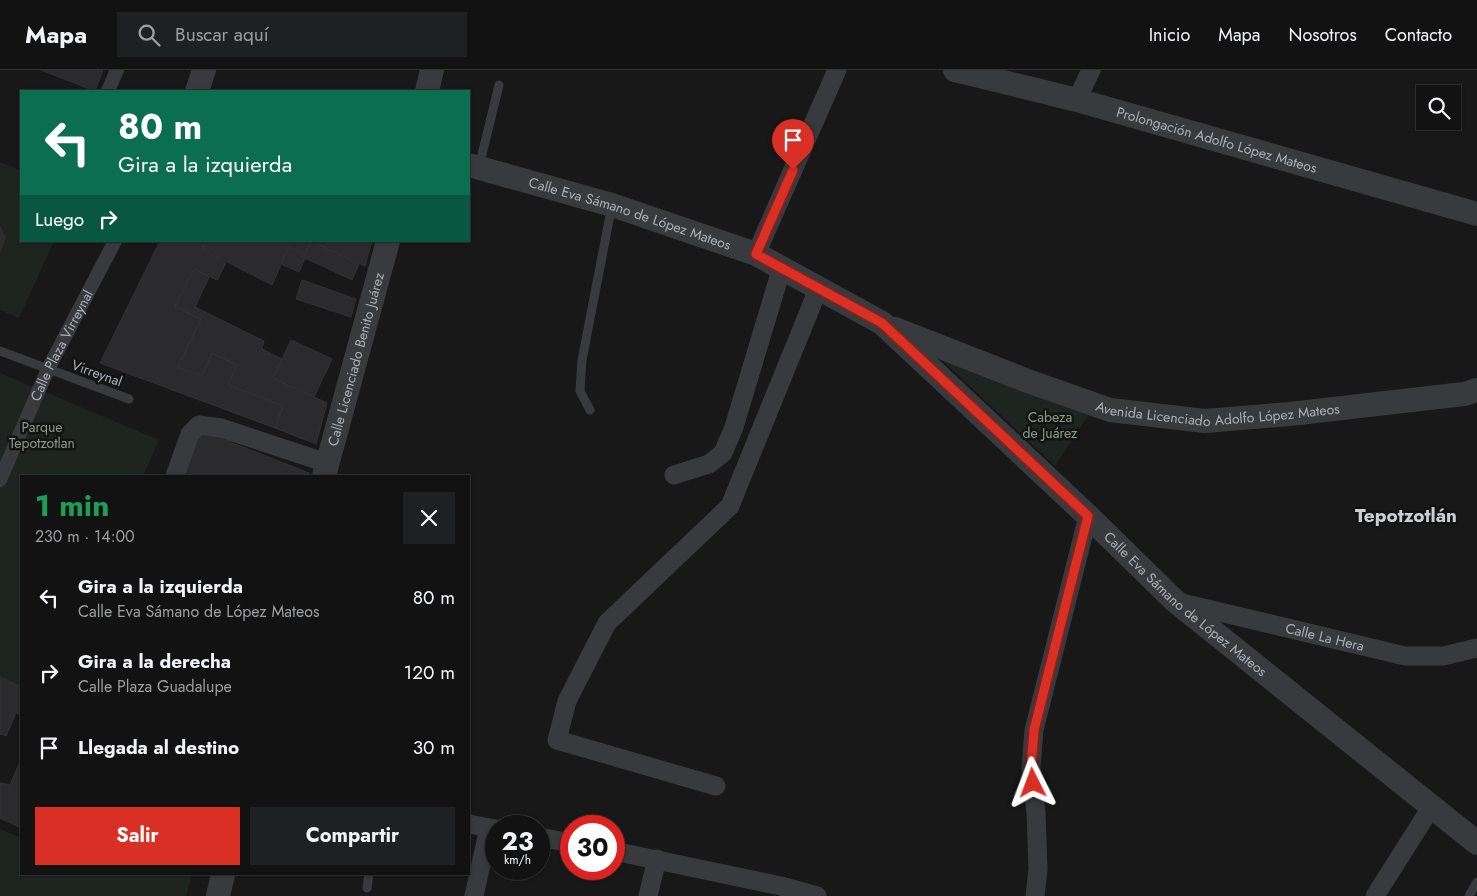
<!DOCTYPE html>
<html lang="es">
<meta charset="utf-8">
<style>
:root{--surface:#121213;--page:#1f2021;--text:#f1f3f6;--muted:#9c9ea0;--line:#313233;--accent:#d93025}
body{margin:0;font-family:Jost,sans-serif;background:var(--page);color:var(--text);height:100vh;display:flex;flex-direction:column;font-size:19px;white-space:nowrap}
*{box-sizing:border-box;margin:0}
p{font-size:16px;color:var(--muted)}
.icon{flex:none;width:28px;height:28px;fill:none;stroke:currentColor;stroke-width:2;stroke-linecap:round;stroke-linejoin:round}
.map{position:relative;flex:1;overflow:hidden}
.panel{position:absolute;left:20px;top:405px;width:450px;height:400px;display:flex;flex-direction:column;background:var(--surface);border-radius:0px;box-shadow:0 1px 4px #0004,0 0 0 1px var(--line)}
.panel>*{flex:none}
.banner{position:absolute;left:20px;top:20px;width:450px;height:152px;border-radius:0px;box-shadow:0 1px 4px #0004,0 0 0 1px var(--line);background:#0b6e4f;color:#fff;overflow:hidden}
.tools{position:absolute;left:1416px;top:15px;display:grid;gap:10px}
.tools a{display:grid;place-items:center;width:45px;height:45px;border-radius:0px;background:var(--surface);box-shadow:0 1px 4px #0004,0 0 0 1px var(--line);font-size:25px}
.speed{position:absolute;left:485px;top:745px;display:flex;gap:10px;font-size:25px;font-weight:700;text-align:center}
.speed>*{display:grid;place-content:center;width:65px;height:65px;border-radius:50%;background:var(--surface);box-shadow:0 1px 4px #0004,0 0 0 1px var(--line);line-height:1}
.speed small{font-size:12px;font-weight:400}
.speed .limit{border:8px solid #d22;background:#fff;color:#111}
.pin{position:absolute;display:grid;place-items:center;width:42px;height:42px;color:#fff;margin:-51px -21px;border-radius:50% 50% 50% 0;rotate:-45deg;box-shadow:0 0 5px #0007}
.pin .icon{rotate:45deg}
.me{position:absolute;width:55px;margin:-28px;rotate:357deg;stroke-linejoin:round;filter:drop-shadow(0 0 4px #0008)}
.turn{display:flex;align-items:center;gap:18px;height:105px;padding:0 15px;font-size:22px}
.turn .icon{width:65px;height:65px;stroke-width:2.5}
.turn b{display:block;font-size:35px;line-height:42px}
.then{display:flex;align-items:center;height:48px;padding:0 15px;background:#0003;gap:10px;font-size:19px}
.round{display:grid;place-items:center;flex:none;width:52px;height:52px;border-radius:0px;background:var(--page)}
.headline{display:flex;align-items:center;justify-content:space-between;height:85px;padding:0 15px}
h1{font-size:30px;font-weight:700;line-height:38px;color:#1e9e55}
.button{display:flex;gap:10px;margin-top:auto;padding:10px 15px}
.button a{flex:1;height:58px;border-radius:0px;background:var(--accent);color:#fff;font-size:20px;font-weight:700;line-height:58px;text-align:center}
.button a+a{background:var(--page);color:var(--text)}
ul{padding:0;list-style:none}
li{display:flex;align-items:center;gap:15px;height:75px;padding:0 15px}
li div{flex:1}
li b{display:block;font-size:19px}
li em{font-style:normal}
header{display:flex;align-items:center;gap:30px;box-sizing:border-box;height:70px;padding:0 25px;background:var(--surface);border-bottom:1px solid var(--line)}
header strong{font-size:24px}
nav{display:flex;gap:28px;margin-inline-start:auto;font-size:18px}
.search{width:350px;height:45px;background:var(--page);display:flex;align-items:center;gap:12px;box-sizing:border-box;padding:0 18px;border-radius:0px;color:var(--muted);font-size:19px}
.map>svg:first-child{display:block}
</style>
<header>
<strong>Mapa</strong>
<div class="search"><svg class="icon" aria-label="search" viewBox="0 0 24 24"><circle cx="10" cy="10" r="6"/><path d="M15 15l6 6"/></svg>Buscar aquí</div>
<nav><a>Inicio</a><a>Mapa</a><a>Nosotros</a><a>Contacto</a></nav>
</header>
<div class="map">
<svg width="1477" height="826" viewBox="0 0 1477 826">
<rect width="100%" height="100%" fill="#181819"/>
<path fill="#1e241f" d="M 0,92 L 21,100 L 21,171 L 54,171 L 19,248 L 0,240 Z
M 925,274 L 1090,343 L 1055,396 Z
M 0,303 L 159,370 L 143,406 L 21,406 L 21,617 L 0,607 Z
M 0,759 L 21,768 L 21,804 L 192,804 L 186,826 L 0,826 Z"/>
<path fill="#2b2b2d" stroke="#323235" d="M 41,0 L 103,0 L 95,21 Z
M 0,157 L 5,167 L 0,182 Z
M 160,171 L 206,171 L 202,179 L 226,193 L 217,210 L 194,199 L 175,237 L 201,249 L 178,297 L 202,306 L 212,283 L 237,295 L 228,315 L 283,336 L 275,358 L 100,293 Z
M 206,171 L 311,171 L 305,184 L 289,177 L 272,215 L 202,179 Z
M 311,171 L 372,171 L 365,196 Z
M 311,171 L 359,194 L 352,210 L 305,188 L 299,202 L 281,194 L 289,177 L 305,184 Z
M 194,199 L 209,207 L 195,237 L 264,271 L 262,279 L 282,289 L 273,308 L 327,333 L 316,374 L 275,358 L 283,336 L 228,315 L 237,295 L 212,283 L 202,306 L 178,297 L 201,249 L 175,237 Z
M 302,210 L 356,229 L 351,247 L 296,229 Z
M 291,270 L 332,289 L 314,327 L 273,308 Z
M 200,360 L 309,403 L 308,406 L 182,406 Z
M 0,607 L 21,617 L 21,645 L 16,643 L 6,666 L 0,664 Z
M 21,689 L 21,758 L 0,748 L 0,713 L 10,715 Z"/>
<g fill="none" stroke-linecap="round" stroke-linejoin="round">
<path stroke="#393a3e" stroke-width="9" d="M 479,97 L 499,15
M 0,281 L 129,329
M 590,340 L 580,321 L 582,290 L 612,135
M 367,818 L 369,804
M 1469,826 L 1477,812"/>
<g stroke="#393a3e" stroke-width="14">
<path d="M 108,21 L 117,0"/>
<path id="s1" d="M 0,410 L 48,299 L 115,171"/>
</g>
<g stroke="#393a3e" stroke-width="19">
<path d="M 1077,30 L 1091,0"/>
<path d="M 756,184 L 837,0"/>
<path d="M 674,405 L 709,394 L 723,383 L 734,357 L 782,197"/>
<path d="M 175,406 L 190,364 L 199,355 L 221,358 L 327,393"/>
<path id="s2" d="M 1178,532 L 1405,586 L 1443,586 L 1477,578"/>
<path d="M 716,716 L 557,670 L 567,631 L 607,553 L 730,436 L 819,217"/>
<path d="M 469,754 L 496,759"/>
<path d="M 539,767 L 571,773"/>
<path d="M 614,781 L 781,816 L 817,826"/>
<path d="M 474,826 L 489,758"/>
<path d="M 648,826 L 657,789"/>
<path d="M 1035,826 L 1038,799 L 1036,743 L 1031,698 L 1034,660 L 1088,446"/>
<path d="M 1375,826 L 1432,736"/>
</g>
<g stroke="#393a3e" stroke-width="24">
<path id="s3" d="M 955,0 L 1077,30 L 1477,144"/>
<path d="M 197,21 L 204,0"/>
<path d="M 427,21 L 432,0"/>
<path id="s4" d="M 469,95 L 612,135 L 756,184 L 882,253 L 1088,446 L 1175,531 L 1477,773"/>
<path id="s5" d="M 895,259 L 1025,310 L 1110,340 L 1205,351 L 1290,344 L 1464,324 L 1477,320"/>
<path id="s6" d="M 324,406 L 388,171"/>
<path d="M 218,826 L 223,804"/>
</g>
</g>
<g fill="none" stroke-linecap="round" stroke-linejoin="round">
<g stroke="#8d1f18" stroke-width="12">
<path id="route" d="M 793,100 L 756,184 L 882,253 L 1088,446 L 1034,660 L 1031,698 L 1033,713"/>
</g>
<use href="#route" stroke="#d93025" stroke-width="9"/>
</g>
<g text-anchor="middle" stroke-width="5" stroke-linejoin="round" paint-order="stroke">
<g font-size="14" fill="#abb0b8" stroke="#131314">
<text dy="5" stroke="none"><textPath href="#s3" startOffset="271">Prolongación Adolfo López Mateos</textPath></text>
<text dy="5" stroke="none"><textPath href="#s4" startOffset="168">Calle Eva Sámano de López Mateos</textPath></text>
<text dy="5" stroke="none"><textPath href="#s1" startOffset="148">Calle Plaza Virreynal</textPath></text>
<text dy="5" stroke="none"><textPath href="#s6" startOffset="121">Calle Licenciado Benito Juárez</textPath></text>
<text transform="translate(97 303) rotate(20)" y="5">Virreynal</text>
<text dy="5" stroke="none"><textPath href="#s5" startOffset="338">Avenida Licenciado Adolfo López Mateos</textPath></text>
<text dy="5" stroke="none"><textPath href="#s4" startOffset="858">Calle Eva Sámano de López Mateos</textPath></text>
<text dy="5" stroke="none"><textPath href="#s2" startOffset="151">Calle La Hera</textPath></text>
</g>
<g font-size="14" fill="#85a086" stroke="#131314">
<text x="1050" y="352">Cabeza<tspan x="1050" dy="16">de Juárez</tspan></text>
<text x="42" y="362">Parque<tspan x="42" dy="16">Tepotzotlan</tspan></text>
</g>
<g font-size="19" font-weight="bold" fill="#ccced4" stroke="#131314">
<text x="1406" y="452">Tepotzotlán</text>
</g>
</g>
</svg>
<div class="tools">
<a><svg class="icon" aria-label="search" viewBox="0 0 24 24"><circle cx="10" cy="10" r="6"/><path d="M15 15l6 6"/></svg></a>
</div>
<div class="speed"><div>23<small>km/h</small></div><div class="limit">30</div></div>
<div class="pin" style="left:793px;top:100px;background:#d93025"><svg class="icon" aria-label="arrive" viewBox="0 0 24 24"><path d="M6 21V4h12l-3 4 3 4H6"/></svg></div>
<svg class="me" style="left:1033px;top:713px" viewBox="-20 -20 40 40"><path d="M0-17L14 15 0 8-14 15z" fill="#d93025" stroke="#fff" stroke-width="4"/></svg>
<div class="banner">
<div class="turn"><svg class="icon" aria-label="left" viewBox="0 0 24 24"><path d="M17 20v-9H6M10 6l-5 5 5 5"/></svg><div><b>80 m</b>Gira a la izquierda</div></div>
<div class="then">Luego<svg class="icon" aria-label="right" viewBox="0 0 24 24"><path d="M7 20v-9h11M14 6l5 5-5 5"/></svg></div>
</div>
<section class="panel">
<div class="headline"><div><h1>1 min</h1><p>230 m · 14:00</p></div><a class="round"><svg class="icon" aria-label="close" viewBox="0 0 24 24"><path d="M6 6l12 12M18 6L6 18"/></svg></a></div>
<ul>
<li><svg class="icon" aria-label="left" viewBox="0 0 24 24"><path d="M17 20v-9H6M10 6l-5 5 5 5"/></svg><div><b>Gira a la izquierda</b><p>Calle Eva Sámano de López Mateos</p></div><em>80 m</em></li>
<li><svg class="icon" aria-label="right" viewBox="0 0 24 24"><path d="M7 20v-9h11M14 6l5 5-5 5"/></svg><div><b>Gira a la derecha</b><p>Calle Plaza Guadalupe</p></div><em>120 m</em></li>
<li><svg class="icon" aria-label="arrive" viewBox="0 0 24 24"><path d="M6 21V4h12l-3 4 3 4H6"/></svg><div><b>Llegada al destino</b></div><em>30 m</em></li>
</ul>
<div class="button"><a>Salir</a><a>Compartir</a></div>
</section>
</div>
